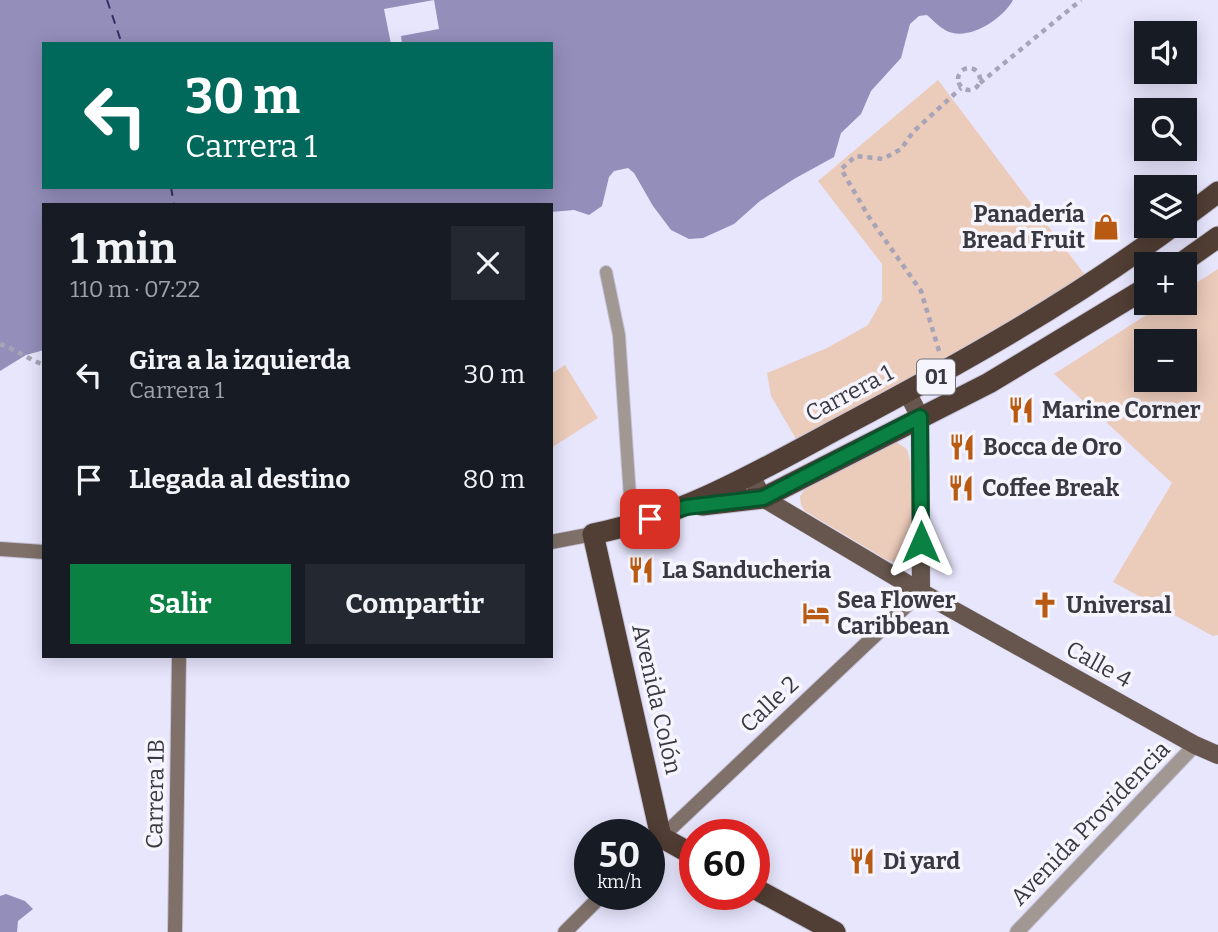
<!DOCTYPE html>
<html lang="es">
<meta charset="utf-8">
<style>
:root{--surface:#171b24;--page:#242831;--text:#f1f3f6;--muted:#9ea1a6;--accent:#0b8043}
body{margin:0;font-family:Bitter,serif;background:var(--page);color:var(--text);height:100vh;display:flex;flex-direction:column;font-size:26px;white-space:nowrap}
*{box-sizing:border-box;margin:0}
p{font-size:23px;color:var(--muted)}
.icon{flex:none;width:38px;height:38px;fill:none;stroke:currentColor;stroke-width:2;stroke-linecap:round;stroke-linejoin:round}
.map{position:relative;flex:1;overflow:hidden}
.side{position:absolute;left:42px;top:203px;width:511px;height:455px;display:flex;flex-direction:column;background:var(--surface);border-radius:0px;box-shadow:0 4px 18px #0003}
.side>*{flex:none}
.guide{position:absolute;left:42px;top:42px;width:511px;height:147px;border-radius:0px;box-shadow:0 4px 18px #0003;background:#00695c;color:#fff;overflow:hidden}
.tools{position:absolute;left:1134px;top:21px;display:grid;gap:14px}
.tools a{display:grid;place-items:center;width:63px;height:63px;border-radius:0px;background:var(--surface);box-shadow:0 4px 18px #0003;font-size:35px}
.speed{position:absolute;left:574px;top:819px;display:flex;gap:14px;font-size:35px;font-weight:700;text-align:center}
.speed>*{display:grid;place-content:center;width:91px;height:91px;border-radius:50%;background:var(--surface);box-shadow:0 4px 18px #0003;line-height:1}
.speed small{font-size:18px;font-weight:400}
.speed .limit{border:10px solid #d22;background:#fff;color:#111}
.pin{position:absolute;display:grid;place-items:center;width:60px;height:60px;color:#fff;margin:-30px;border-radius:14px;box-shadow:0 4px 10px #0006}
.me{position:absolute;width:77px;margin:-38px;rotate:0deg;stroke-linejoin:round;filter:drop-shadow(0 0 5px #0008)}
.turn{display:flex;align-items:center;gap:24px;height:147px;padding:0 28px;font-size:32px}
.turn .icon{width:91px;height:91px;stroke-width:2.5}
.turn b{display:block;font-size:49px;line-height:60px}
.round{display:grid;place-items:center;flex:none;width:74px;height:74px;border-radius:0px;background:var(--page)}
.overview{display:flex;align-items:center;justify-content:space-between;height:119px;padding:0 28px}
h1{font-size:42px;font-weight:700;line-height:52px}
.button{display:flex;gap:14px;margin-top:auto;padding:14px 28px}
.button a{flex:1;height:80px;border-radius:0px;background:var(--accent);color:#fff;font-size:28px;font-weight:700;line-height:80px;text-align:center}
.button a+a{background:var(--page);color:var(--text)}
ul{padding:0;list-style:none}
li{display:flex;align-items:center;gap:21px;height:105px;padding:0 28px}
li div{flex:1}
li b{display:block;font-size:26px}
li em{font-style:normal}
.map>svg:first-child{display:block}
</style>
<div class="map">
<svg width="1218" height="932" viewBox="0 0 1218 932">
<rect width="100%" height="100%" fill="#e8e6fd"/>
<path fill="#ebcbba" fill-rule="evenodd" d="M 938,80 L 1085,275 L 950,359 L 796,439 L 771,396 L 767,373 L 827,348 L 868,325 L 882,300 L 882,264 L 818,181 Z
M 1218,269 L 1218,635 L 1213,636 L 1113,582 L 1172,483 L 1054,374 L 1165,303 L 1185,303 L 1185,290 ZM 1146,341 L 1185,341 L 1185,380 L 1146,380 Z
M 565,365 L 598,418 L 551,448 L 551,374 Z
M 896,442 L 907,449 L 910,461 L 914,546 L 913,556 L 908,562 L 900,564 L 887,560 L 805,511 L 801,505 L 800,496 L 806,488 Z"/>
<path fill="#948ebb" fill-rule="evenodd" d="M 0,0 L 1013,0 C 1003,19 967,43 945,30 C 938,26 933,20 927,15 L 919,16 L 910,24 L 901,58 L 871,91 L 861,114 L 841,133 L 834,157 L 794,179 L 760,201 L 734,224 L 703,238 L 689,239 L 671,230 L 653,206 L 634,173 L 628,168 L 614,171 L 609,177 L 602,206 L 589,215 L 574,210 L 551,212 L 551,205 L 44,205 L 44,350 L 26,355 L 0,371 ZM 44,44 L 551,44 L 551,187 L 44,187 Z
M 6,894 L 25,901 L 33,909 L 18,921 L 17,932 L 0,932 L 0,896 Z"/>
<path fill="#e8e6fd" d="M 434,0 L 439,29 L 401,36 L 402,44 L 391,44 L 384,9 Z"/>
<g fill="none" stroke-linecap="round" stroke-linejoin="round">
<path stroke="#392d66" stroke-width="2" stroke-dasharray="9 7" stroke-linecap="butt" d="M 107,0 L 122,44
M 171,187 L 174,205"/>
<g stroke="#c5c3d8" stroke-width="14">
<path id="lane" d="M 606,272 L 619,335 L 632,526"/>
</g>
<g stroke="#c5c3d8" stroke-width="16">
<path id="street" d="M 1017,932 L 1195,745"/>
</g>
<g stroke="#c5c3d8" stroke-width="16">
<path id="secondary" d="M 551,542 L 593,534
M 0,549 L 44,552
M 649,849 L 921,592
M 175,932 L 179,656
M 565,932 L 603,894"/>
</g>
<g stroke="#c5c3d8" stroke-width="19">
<path id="primary" d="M 907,392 L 920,417 L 921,592
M 751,476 L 763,498 L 921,592 L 1195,745 L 1218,755"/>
</g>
<g stroke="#c5c3d8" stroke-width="23">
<path id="highway" d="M 1185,217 L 1218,192
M 1180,264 L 1218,237
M 702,505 L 763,498 L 989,383 L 1146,288
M 695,856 L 661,837 L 593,534 C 683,516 761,470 841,427 C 958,365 1066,305 1173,226
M 754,888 L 835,932"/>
</g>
<path stroke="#a6a4b6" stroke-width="4.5" stroke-dasharray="5 5" stroke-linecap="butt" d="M958 79a11 11 0 1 1 22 0a11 11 0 1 1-22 0Z
M 980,83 L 1081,0
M 0,344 C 15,349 28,359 44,365
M 939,351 L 921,291 L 869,217 L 841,169 L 856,156 L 883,159 L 901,149 L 913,132 L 961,88"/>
<use href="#lane" stroke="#a19893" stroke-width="12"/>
<use href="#street" stroke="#a19893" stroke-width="14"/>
<use href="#secondary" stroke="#7f7169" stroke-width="14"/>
<use href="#primary" stroke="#66564d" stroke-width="18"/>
<use href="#highway" stroke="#513e34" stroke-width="21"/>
</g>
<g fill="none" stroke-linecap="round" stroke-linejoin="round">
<g stroke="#07532c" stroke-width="18">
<path id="route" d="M 650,519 L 686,507 L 763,498 L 920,417 L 921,542"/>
</g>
<use href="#route" stroke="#0b8043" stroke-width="12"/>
</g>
<defs>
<g id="shop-bare" transform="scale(2.1)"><path d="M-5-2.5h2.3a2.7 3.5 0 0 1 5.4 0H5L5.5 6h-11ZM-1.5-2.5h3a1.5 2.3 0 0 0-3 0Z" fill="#b95a12" stroke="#f6f5fe" stroke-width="2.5" paint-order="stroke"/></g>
<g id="restaurant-bare" transform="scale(2.1)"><path d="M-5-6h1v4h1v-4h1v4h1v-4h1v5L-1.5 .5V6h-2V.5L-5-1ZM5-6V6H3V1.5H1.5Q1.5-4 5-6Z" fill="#b95a12" stroke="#f6f5fe" stroke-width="2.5" paint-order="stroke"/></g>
<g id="church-bare" transform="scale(2.1)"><path d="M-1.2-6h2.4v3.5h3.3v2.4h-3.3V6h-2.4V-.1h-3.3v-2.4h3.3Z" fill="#b95a12" stroke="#f6f5fe" stroke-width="2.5" paint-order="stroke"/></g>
<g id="hotel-bare" transform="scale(2.1)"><path d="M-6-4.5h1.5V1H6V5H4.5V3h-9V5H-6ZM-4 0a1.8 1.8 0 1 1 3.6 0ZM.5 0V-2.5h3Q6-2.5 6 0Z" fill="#b95a12" stroke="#f6f5fe" stroke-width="2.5" paint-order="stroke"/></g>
</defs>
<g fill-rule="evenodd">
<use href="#shop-bare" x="1106" y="227"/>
<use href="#restaurant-bare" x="1021" y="410"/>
<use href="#restaurant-bare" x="962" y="447"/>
<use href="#restaurant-bare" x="961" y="488"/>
<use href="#restaurant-bare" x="641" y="570"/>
<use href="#church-bare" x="1045" y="605"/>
<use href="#hotel-bare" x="816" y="613"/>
<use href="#restaurant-bare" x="862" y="861"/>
</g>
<g text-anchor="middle" stroke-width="7" stroke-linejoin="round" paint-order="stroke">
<rect fill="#f6f5fe" stroke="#72717a" stroke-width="2" x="917" y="359.5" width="38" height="35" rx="5"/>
<g font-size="21" font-weight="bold" fill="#3a3942">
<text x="936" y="384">01</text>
</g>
<g font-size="23" font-weight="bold" fill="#3a3942" stroke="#f6f5fe" text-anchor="start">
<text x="1085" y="222" text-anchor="end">Panadería<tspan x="1085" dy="26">Bread Fruit</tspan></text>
<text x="1042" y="418">Marine Corner</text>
<text x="983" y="455">Bocca de Oro</text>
<text x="982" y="496">Coffee Break</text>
<text x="662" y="578">La Sanducheria</text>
<text x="837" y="608">Sea Flower<tspan x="837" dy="26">Caribbean</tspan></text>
<text x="1066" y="613">Universal</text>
<text x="883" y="869">Di yard</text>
</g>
<g font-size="23" fill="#3a3942" stroke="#f6f5fe">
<text transform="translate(849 393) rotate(-28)" y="8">Carrera 1</text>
<text transform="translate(1099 664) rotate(29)" y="8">Calle 4</text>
<text transform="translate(657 699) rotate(77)" y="8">Avenida Colón</text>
<text transform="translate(769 704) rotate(-43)" y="8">Calle 2</text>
<text transform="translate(155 794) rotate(-89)" y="8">Carrera 1B</text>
<text transform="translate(1090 823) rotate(-46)" y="8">Avenida Providencia</text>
</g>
</g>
</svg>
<div class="tools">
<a><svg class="icon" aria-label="sound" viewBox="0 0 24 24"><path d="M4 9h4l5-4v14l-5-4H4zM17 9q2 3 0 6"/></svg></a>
<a><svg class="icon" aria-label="search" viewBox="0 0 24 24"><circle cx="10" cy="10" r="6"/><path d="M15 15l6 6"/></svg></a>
<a><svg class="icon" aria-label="layers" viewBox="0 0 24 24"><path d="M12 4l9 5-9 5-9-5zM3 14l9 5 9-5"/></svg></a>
<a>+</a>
<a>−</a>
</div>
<div class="speed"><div>50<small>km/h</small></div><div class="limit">60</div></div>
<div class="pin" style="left:650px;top:519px;background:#d93025"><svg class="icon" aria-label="arrive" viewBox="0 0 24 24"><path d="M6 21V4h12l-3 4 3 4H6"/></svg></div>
<svg class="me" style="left:921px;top:542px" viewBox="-20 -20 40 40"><path d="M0-17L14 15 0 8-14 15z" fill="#0b8043" stroke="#fff" stroke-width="4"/></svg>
<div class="guide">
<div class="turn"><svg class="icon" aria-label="left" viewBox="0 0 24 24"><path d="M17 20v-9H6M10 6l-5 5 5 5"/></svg><div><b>30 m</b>Carrera 1</div></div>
</div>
<section class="side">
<div class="overview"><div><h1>1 min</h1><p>110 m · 07:22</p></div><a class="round"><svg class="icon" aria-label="close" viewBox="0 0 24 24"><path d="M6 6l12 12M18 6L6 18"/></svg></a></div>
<ul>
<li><svg class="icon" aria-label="left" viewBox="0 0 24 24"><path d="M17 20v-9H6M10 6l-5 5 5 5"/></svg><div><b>Gira a la izquierda</b><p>Carrera 1</p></div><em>30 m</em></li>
<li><svg class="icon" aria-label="arrive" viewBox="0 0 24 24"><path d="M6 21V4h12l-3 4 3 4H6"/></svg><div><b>Llegada al destino</b></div><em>80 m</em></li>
</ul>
<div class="button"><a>Salir</a><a>Compartir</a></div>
</section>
</div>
